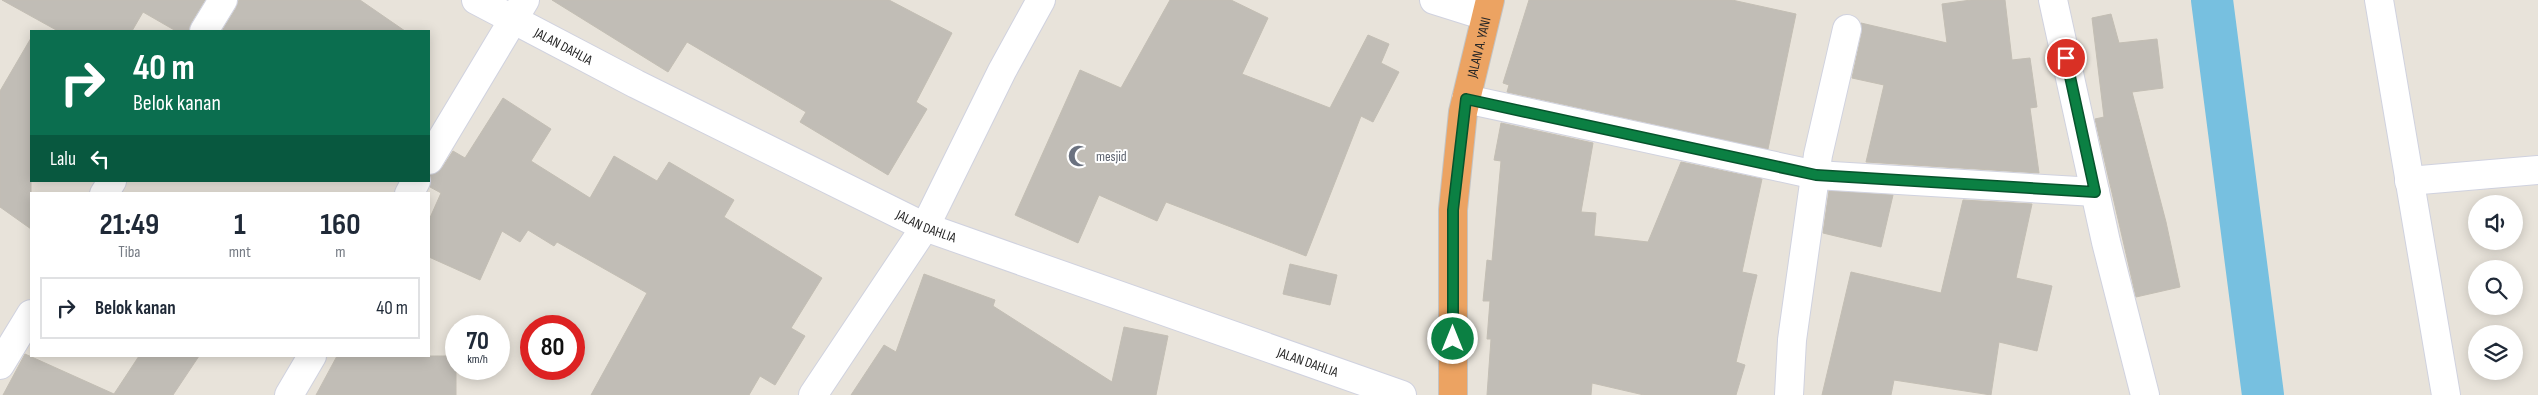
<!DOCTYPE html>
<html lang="id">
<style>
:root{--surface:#fff;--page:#f2f2f3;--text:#1f2937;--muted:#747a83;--line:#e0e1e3}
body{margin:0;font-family:"Sofia Sans Condensed",sans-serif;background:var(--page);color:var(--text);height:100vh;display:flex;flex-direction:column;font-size:19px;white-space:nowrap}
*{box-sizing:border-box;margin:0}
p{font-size:16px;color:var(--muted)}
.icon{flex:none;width:28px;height:28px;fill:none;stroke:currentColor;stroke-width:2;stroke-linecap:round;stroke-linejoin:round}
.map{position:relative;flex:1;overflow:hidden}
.details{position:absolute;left:30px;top:192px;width:400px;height:165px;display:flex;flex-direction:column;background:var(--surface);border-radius:0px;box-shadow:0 2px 12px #0003}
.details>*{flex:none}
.guide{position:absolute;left:30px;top:30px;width:400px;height:152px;border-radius:0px;box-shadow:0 2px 12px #0003;background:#0b6e4f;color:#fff;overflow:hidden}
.buttons{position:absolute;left:2468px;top:195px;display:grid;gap:10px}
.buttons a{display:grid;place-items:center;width:55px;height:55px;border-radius:50%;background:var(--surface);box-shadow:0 2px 12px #0003;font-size:25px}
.speed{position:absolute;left:445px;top:315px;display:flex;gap:10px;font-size:25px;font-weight:700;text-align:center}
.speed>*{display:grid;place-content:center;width:65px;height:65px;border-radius:50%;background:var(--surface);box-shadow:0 2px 12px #0003;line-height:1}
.speed small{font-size:12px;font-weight:400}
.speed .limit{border:8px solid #d22;background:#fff;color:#111}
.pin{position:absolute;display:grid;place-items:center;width:42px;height:42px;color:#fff;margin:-21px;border:2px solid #fff;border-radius:50%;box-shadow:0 1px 5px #0007}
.me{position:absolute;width:55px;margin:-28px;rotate:0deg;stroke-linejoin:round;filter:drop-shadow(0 0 4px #0008)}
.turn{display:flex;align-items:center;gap:18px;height:105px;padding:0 20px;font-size:22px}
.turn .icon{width:65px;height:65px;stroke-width:2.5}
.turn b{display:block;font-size:35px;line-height:42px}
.then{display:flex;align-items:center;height:48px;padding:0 20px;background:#0003;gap:10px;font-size:19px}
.eta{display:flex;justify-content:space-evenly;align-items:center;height:85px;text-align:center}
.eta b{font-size:30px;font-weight:700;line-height:35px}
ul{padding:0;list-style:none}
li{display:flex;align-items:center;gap:15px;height:62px;margin:0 10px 8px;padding:0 10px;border:2px solid var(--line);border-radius:0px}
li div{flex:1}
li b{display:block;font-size:19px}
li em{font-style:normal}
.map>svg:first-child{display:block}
</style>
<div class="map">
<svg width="2538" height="395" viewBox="0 0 2538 395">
<rect width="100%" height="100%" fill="#e8e3da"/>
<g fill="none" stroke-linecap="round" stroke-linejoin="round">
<path stroke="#77c0e0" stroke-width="42" d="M 2212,0 L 2263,395"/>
</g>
<path fill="#c1bdb6" stroke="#c3beb4" d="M 2,0 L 205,0 L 191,23 L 188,31 L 176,31 L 143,12 L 132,31 L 58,31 Z
M 239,0 L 360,0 L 405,31 L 222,31 L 236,8 Z
M 552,0 L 889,0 L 952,33 L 916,102 L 927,109 L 888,175 L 800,122 L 806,112 L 687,42 L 668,72 Z
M 1170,0 L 1231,0 L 1268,18 L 1242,74 L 1330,108 L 1368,35 L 1389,44 L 1381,63 L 1399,72 L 1373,122 L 1361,116 L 1306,256 L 1166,202 L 1157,221 L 1099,195 L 1078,243 L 1015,215 L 1080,70 L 1121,88 Z
M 1529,0 L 1732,0 L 1796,14 L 1768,149 L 1507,92 L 1509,85 L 1503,83 Z
M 1971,0 L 2005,0 L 2012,60 L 2030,58 L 2037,107 L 2030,108 L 2039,173 L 1866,162 L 1884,85 L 1852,78 L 1862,32 L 1861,23 L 1947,43 L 1942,4 Z
M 2111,14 L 2119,43 L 2157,39 L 2163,88 L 2132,92 L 2166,222 L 2180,287 L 2136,297 L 2095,119 L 2104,117 L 2092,18 Z
M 31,38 L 31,229 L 0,207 L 0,91 Z
M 503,98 L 551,129 L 531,161 L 590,198 L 614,156 L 657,181 L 669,162 L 734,200 L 724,217 L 822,278 L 791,328 L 805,336 L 775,385 L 760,376 L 749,395 L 591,395 L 647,293 L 557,242 L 554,246 L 528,230 L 520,242 L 502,231 L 480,280 L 429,257 L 429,220 L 441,193 L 430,187 L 430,175 L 442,168 L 453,151 L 465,158 Z
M 1501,123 L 1593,143 L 1581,212 L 1596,213 L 1594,236 L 1648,242 L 1681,162 L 1762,179 L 1742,272 L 1757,275 L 1736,362 L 1745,365 L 1736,395 L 1644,395 L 1592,383 L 1591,395 L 1487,395 L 1491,339 L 1487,339 L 1490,301 L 1483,301 L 1487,260 L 1492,261 L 1501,161 L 1494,160 Z
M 1829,191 L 1893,195 L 1881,247 L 1823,233 Z
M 1963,200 L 2032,204 L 2016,278 L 2052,286 L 2037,351 L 1999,342 L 1991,395 L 1894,380 L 1891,395 L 1822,395 L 1851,272 L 1941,293 Z
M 1290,264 L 1337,275 L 1330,305 L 1283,294 Z
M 924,274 L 995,300 L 993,306 L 1112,382 L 1124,327 L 1168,336 L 1156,395 L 851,395 L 884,345 L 896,352 Z
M 25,354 L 114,394 L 139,356 L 199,356 L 173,395 L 3,395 Z
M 337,356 L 456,356 L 456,395 L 316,395 Z"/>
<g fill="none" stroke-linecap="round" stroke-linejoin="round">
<g stroke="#d0d2df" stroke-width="30">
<g id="minor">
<path id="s1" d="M 476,0 L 636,84 L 925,227 L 1402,395"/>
<path d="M 1434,0 L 1485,16"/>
<path d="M 2053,0 L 2106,242 L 2145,395"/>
<path d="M 2379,0 L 2446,395"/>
<path d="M 204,31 L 223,0"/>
<path d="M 1466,99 L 1816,175 L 2095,192"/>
<path d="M 429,160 L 525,0"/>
<path d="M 2409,181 L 2538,170"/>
<path d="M 104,194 L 112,181"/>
<path d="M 409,194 L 416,181"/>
<path d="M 0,365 L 31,314"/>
<path d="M 289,395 L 312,356"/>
<path d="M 813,395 L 925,227 L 1002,71 L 1041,0"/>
<path d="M 1789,395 L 1792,340 L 1818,155 L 1847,29"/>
</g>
</g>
<g stroke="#c3c3c3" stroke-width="30">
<g id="highway">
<path id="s2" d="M 1453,395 L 1453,210 L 1463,112 L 1490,0"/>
</g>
</g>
<use href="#minor" stroke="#fff" stroke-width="28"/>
<use href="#highway" stroke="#eca362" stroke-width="28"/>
</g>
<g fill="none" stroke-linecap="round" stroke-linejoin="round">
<g stroke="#07532c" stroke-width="12">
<path id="route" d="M 1453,339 L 1453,210 L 1466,99 L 1816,175 L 2095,192 L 2066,58"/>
</g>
<use href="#route" stroke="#0b8043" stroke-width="9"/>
</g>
<defs>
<g id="mosque-bare" transform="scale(1.725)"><path d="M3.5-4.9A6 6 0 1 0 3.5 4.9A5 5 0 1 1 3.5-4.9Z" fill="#6b7280" stroke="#fff" stroke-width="2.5" paint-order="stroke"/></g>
</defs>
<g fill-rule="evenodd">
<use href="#mosque-bare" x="1079" y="156"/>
</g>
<g text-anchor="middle" stroke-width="4" stroke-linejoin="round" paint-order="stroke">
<g font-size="14" fill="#272727" stroke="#fff">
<text dy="5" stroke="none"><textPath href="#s1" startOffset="99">JALAN DAHLIA</textPath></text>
<text dy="5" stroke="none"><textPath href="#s2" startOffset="350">JALAN A. YANI</textPath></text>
<text dy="5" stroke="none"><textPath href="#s1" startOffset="504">JALAN DAHLIA</textPath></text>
<text dy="5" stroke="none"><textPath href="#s1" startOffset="909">JALAN DAHLIA</textPath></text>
</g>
<g font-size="14" fill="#5b616d" stroke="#fff" text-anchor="start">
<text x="1096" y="161">mesjid</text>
</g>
</g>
</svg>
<div class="buttons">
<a><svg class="icon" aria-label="sound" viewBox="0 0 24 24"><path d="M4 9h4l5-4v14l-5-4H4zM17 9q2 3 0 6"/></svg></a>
<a><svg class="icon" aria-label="search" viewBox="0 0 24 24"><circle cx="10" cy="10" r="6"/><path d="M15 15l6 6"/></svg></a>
<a><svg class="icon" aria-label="layers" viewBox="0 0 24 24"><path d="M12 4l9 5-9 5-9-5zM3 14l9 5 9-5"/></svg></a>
</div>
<div class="speed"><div>70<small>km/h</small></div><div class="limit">80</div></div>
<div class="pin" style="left:2066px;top:58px;background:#d93025"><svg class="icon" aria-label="arrive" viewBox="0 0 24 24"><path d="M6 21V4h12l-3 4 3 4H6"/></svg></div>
<svg class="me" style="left:1453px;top:339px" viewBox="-20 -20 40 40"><circle r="17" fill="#0b8043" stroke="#fff" stroke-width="3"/><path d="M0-11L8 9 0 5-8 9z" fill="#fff"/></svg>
<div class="guide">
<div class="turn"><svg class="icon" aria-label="right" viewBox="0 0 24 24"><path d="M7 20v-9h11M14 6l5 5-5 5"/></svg><div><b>40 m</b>Belok kanan</div></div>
<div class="then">Lalu<svg class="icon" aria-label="left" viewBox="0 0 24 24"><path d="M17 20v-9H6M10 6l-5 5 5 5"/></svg></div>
</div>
<section class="details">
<div class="eta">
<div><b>21:49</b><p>Tiba</p></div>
<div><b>1</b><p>mnt</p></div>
<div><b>160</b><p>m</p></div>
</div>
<ul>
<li><svg class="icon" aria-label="right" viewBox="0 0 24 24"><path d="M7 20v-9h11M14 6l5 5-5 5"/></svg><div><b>Belok kanan</b></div><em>40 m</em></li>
</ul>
</section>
</div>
